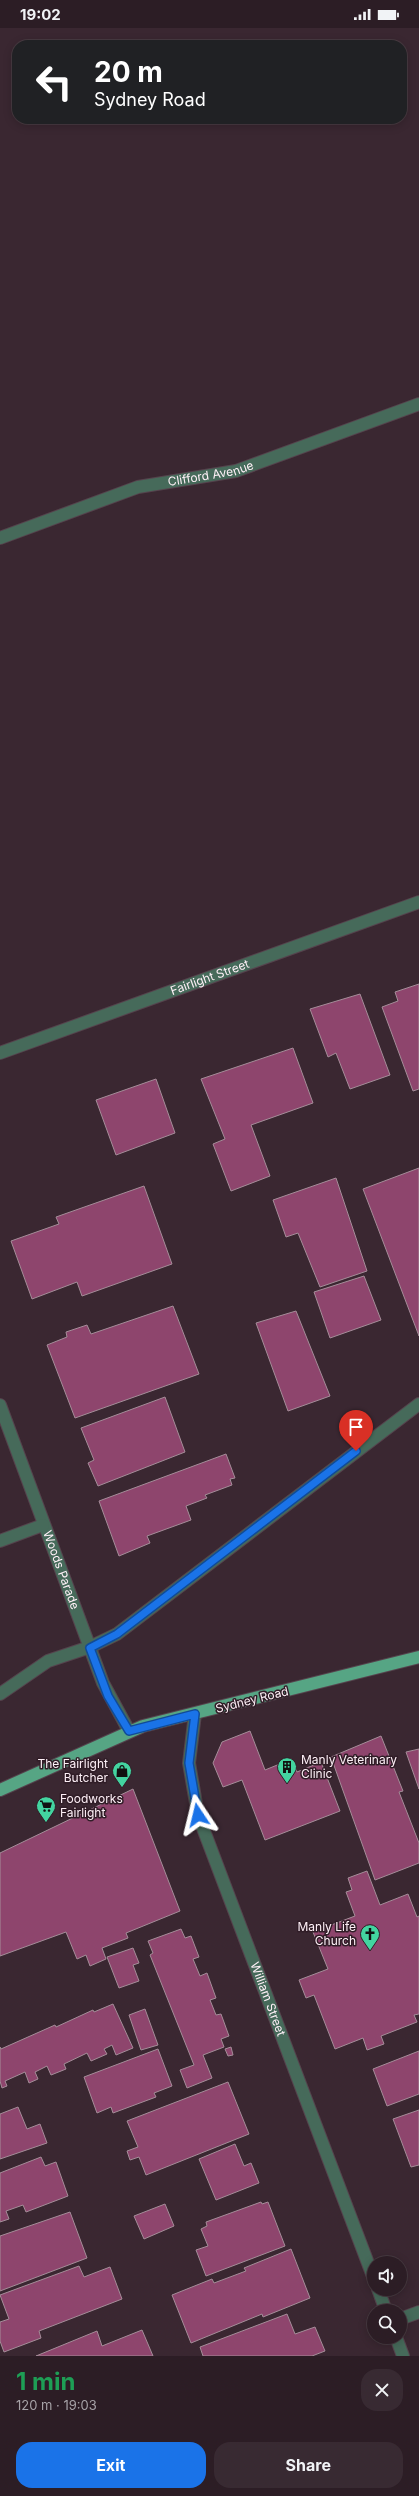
<!DOCTYPE html>
<meta charset="utf-8">
<style>
:root{--surface:#2c1d25;--page:#382a32;--text:#f1f3f6;--muted:#a6a2a7;--line:#483b42;--accent:#1a73e8}
body{margin:0;font-family:Inter,sans-serif;background:var(--page);color:var(--text);height:100vh;display:flex;flex-direction:column;font-size:15px;white-space:nowrap}
*{box-sizing:border-box;margin:0}
p{font-size:13px;color:var(--muted)}
.icon{flex:none;width:22px;height:22px;fill:none;stroke:currentColor;stroke-width:2;stroke-linecap:round;stroke-linejoin:round}
.map{position:relative;height:2328px;overflow:hidden}
.drawer{display:flex;flex-direction:column;background:var(--surface);flex:1}
.drawer>*{flex:none}
.banner{position:absolute;left:12px;top:12px;width:395px;height:84px;border-radius:16px;box-shadow:0 2px 10px #0003,0 0 0 1px var(--line);background:#202124;color:#fff;overflow:hidden}
.controls{position:absolute;left:367px;top:2228px;display:grid;gap:8px}
.controls a{display:grid;place-items:center;width:40px;height:40px;border-radius:50%;background:var(--surface);box-shadow:0 2px 10px #0003,0 0 0 1px var(--line);font-size:20px}
.pin{position:absolute;display:grid;place-items:center;width:34px;height:34px;color:#fff;margin:-41px -17px;border-radius:50% 50% 50% 0;rotate:-45deg;box-shadow:0 0 4px #0007}
.pin .icon{rotate:45deg}
.me{position:absolute;width:44px;margin:-22px;rotate:350deg;stroke-linejoin:round;filter:drop-shadow(0 0 3px #0008)}
.turn{display:flex;align-items:center;gap:14px;height:84px;padding:0 16px;font-size:18px}
.turn .icon{width:52px;height:52px;stroke-width:2.5}
.turn b{display:block;font-size:28px;line-height:34px}
.round{display:grid;place-items:center;flex:none;width:42px;height:42px;border-radius:16px;background:var(--page)}
.summary{display:flex;align-items:center;justify-content:space-between;height:68px;padding:0 16px}
h1{font-size:24px;font-weight:700;line-height:30px;color:#1e9e55}
.primary-button{display:flex;gap:8px;margin-top:auto;padding:8px 16px}
.primary-button a{flex:1;height:46px;border-radius:16px;background:var(--accent);color:#fff;font-size:16px;font-weight:700;line-height:46px;text-align:center}
.primary-button a+a{background:var(--page);color:var(--text)}
.status{display:flex;justify-content:space-between;align-items:center;height:28px;padding:0 20px;background:var(--surface);direction:ltr}
.status svg{height:11px;fill:currentColor}
.map>svg:first-child{display:block}
</style>
<div class="status"><b>19:02</b><svg viewBox="0 0 49 12"><path d="M0 12V9h3v3zM5 12V6h3v6zM10 12V3h3v9zM15 12V0h3v12zM26 1h20v11H26zM47 4h2v5h-2z"/></svg></div>
<div class="map">
<svg width="419" height="2328" viewBox="0 0 419 2328">
<rect width="100%" height="100%" fill="#3a2731"/>
<path fill="#8e456d" stroke="#a58d99" d="M 419,956 L 419,1061 L 413,1063 L 382,979 L 398,973 L 395,964 Z
M 360,966 L 390,1047 L 350,1061 L 336,1025 L 328,1029 L 310,981 Z
M 293,1020 L 313,1075 L 251,1097 L 270,1148 L 231,1163 L 213,1116 L 225,1111 L 201,1051 Z
M 156,1051 L 175,1105 L 116,1127 L 96,1072 Z
M 419,1140 L 419,1308 L 363,1161 Z
M 336,1150 L 367,1243 L 320,1259 L 298,1205 L 286,1209 L 273,1172 Z
M 144,1158 L 172,1236 L 82,1268 L 77,1254 L 32,1271 L 11,1213 L 59,1196 L 56,1189 Z
M 364,1248 L 381,1292 L 330,1310 L 314,1264 Z
M 173,1278 L 199,1346 L 75,1390 L 47,1317 L 67,1309 L 66,1304 L 87,1297 L 91,1306 Z
M 296,1283 L 330,1368 L 288,1383 L 256,1295 Z
M 165,1369 L 185,1424 L 98,1458 L 88,1435 L 94,1432 L 81,1400 Z
M 226,1426 L 235,1450 L 230,1451 L 232,1457 L 205,1467 L 207,1470 L 186,1478 L 191,1492 L 147,1508 L 150,1515 L 119,1528 L 99,1473 Z
M 250,1703 L 265,1742 L 292,1731 L 297,1744 L 321,1734 L 340,1783 L 265,1812 L 242,1752 L 223,1759 L 213,1735 L 222,1714 Z
M 381,1708 L 403,1763 L 399,1764 L 419,1815 L 419,1835 L 375,1852 L 331,1729 Z
M 419,1721 L 419,1761 L 406,1724 Z
M 133,1761 L 180,1883 L 126,1905 L 128,1910 L 102,1920 L 106,1931 L 90,1938 L 86,1927 L 77,1931 L 66,1904 L 0,1928 L 0,1825 Z
M 367,1843 L 380,1877 L 408,1866 L 417,1889 L 419,1888 L 419,1986 L 414,1987 L 417,1994 L 381,2008 L 384,2016 L 367,2022 L 363,2010 L 335,2021 L 314,1967 L 306,1970 L 299,1952 L 328,1941 L 313,1904 L 355,1888 L 346,1864 L 352,1862 L 348,1850 Z
M 181,1901 L 185,1910 L 191,1908 L 199,1929 L 193,1931 L 200,1948 L 207,1945 L 216,1970 L 210,1972 L 216,1987 L 221,1986 L 229,2008 L 221,2011 L 224,2019 L 203,2027 L 212,2050 L 187,2060 L 180,2042 L 194,2037 L 150,1927 L 153,1925 L 148,1913 Z
M 133,1920 L 139,1935 L 133,1937 L 139,1953 L 119,1960 L 107,1929 Z
M 113,1976 L 133,2020 L 116,2027 L 112,2017 L 104,2021 L 107,2026 L 91,2033 L 87,2025 L 64,2036 L 66,2041 L 51,2047 L 47,2038 L 35,2044 L 38,2051 L 29,2055 L 25,2044 L 5,2053 L 7,2058 L 2,2060 L 0,2053 L 0,2019 L 1,2021 L 55,1997 L 56,1999 L 93,1982 L 94,1984 Z
M 145,1981 L 158,2017 L 141,2022 L 129,1987 Z
M 231,2019 L 233,2027 L 228,2028 L 225,2021 Z
M 158,2021 L 172,2058 L 154,2065 L 156,2069 L 113,2085 L 111,2079 L 97,2085 L 84,2049 Z
M 419,2023 L 419,2066 L 387,2078 L 373,2041 Z
M 228,2054 L 249,2106 L 146,2147 L 139,2129 L 130,2132 L 127,2123 L 138,2119 L 127,2093 Z
M 18,2079 L 27,2101 L 40,2096 L 47,2115 L 0,2131 L 0,2086 Z
M 419,2082 L 419,2137 L 411,2139 L 393,2091 Z
M 235,2116 L 244,2138 L 251,2135 L 259,2155 L 216,2172 L 199,2131 Z
M 41,2129 L 45,2138 L 56,2134 L 68,2168 L 26,2184 L 23,2177 L 6,2183 L 9,2191 L 0,2194 L 0,2145 Z
M 261,2174 L 262,2176 L 268,2174 L 285,2218 L 206,2248 L 196,2222 L 208,2218 L 201,2201 L 207,2198 L 206,2194 Z
M 165,2176 L 174,2198 L 144,2211 L 134,2188 Z
M 70,2184 L 87,2230 L 0,2263 L 0,2208 Z
M 291,2221 L 310,2270 L 263,2289 L 262,2286 L 191,2315 L 172,2267 L 212,2251 L 214,2255 L 246,2243 L 244,2240 Z
M 79,2238 L 84,2249 L 110,2239 L 122,2271 L 39,2303 L 41,2310 L 4,2324 L 0,2313 L 0,2294 L 9,2291 L 0,2267 Z
M 287,2286 L 295,2306 L 315,2299 L 325,2323 L 312,2328 L 203,2328 L 200,2319 Z
M 142,2302 L 153,2328 L 36,2328 L 97,2303 L 102,2318 Z"/>
<g fill="none" stroke-linecap="round" stroke-linejoin="round">
<g stroke="#55434d" stroke-width="14">
<g id="minor">
<path id="s1" d="M 0,510 L 138,459 L 236,443 L 419,376"/>
<path id="s2" d="M 0,1025 L 419,874"/>
<path id="s3" d="M 0,1377 L 103,1655 L 129,1703"/>
<path d="M 0,1513 L 43,1497"/>
<path d="M 0,1666 L 48,1633 L 90,1619 L 117,1606 L 419,1376"/>
<path id="s4" d="M 195,1686 L 189,1735 L 198,1787 L 374,2251"/>
<path d="M 378,2261 L 386,2283"/>
<path d="M 400,2291 L 419,2284"/>
<path d="M 396,2309 L 403,2328"/>
</g>
</g>
<g stroke="#55434d" stroke-width="14">
<path id="major" d="M 0,1762 L 143,1698 L 419,1629"/>
</g>
<use href="#minor" stroke="#466a5a" stroke-width="12"/>
<use href="#major" stroke="#56a584" stroke-width="12"/>
</g>
<g fill="none" stroke-linecap="round" stroke-linejoin="round">
<g stroke="#114b97" stroke-width="10">
<path id="route" d="M 198,1787 L 189,1735 L 195,1686 L 129,1703 L 108,1668 L 90,1620 L 117,1606 L 356,1423"/>
</g>
<use href="#route" stroke="#1a73e8" stroke-width="7"/>
</g>
<defs>
<g id="building-pin" transform="scale(1)"><path d="M0 17L-7.5 6A9.5 9.5 0 1 1 7.5 6Z" fill="#43d4a0" stroke="#301d27"/><path d="M-4-6H4V6H1V3H-1V6H-4ZM-2.5-4.3h1.7v1.8h-1.7ZM.8-4.3h1.7v1.8H.8ZM-2.5-1h1.7V.8h-1.7ZM.8-1h1.7V.8H.8Z" fill="#111"/></g>
<g id="shop-pin" transform="scale(1)"><path d="M0 17L-7.5 6A9.5 9.5 0 1 1 7.5 6Z" fill="#43d4a0" stroke="#301d27"/><path d="M-5-2.5h2.3a2.7 3.5 0 0 1 5.4 0H5L5.5 6h-11ZM-1.5-2.5h3a1.5 2.3 0 0 0-3 0Z" fill="#111"/></g>
<g id="supermarket-pin" transform="scale(1)"><path d="M0 17L-7.5 6A9.5 9.5 0 1 1 7.5 6Z" fill="#43d4a0" stroke="#301d27"/><path d="M-6-5.5h2.5l.6 2H6L4.5 2H-2.5L-4.4-4H-6ZM-1.5 3.2a1.3 1.3 0 1 0 .1 0ZM3 3.2a1.3 1.3 0 1 0 .1 0Z" fill="#111"/></g>
<g id="church-pin" transform="scale(1)"><path d="M0 17L-7.5 6A9.5 9.5 0 1 1 7.5 6Z" fill="#43d4a0" stroke="#301d27"/><path d="M-1.2-6h2.4v3.5h3.3v2.4h-3.3V6h-2.4V-.1h-3.3v-2.4h3.3Z" fill="#111"/></g>
</defs>
<g fill-rule="evenodd">
<use href="#building-pin" x="287" y="1739"/>
<use href="#shop-pin" x="122" y="1743"/>
<use href="#supermarket-pin" x="46" y="1778"/>
<use href="#church-pin" x="370" y="1906"/>
</g>
<g text-anchor="middle" stroke-width="3" stroke-linejoin="round" paint-order="stroke">
<g font-size="12" fill="#fef0f7" stroke="#301d27">
<text dy="4" stroke="none"><textPath href="#s1" startOffset="221">Clifford Avenue</textPath></text>
<text dy="4" stroke="none"><textPath href="#s2" startOffset="223">Fairlight Street</textPath></text>
<text dy="4" stroke="none"><textPath href="#s3" startOffset="176">Woods Parade</textPath></text>
<text transform="translate(252 1672) rotate(-14)" y="4">Sydney Road</text>
<text dy="4" stroke="none"><textPath href="#s4" startOffset="299">William Street</textPath></text>
</g>
<g font-size="12" fill="#fef0f7" stroke="#301d27" text-anchor="start">
<text x="301" y="1736">Manly Veterinary<tspan x="301" dy="14">Clinic</tspan></text>
<text x="108" y="1740" text-anchor="end">The Fairlight<tspan x="108" dy="14">Butcher</tspan></text>
<text x="60" y="1775">Foodworks<tspan x="60" dy="14">Fairlight</tspan></text>
<text x="356" y="1903" text-anchor="end">Manly Life<tspan x="356" dy="14">Church</tspan></text>
</g>
</g>
</svg>
<div class="controls">
<a><svg class="icon" aria-label="sound" viewBox="0 0 24 24"><path d="M4 9h4l5-4v14l-5-4H4zM17 9q2 3 0 6"/></svg></a>
<a><svg class="icon" aria-label="search" viewBox="0 0 24 24"><circle cx="10" cy="10" r="6"/><path d="M15 15l6 6"/></svg></a>
</div>
<div class="pin" style="left:356px;top:1423px;background:#d93025"><svg class="icon" aria-label="arrive" viewBox="0 0 24 24"><path d="M6 21V4h12l-3 4 3 4H6"/></svg></div>
<svg class="me" style="left:198px;top:1787px" viewBox="-20 -20 40 40"><path d="M0-17L14 15 0 8-14 15z" fill="#1a73e8" stroke="#fff" stroke-width="4"/></svg>
<div class="banner">
<div class="turn"><svg class="icon" aria-label="left" viewBox="0 0 24 24"><path d="M17 20v-9H6M10 6l-5 5 5 5"/></svg><div><b>20 m</b>Sydney Road</div></div>
</div>
</div>
<section class="drawer">
<div class="summary"><div><h1>1 min</h1><p>120 m · 19:03</p></div><a class="round"><svg class="icon" aria-label="close" viewBox="0 0 24 24"><path d="M6 6l12 12M18 6L6 18"/></svg></a></div>
<div class="primary-button"><a>Exit</a><a>Share</a></div>
</section>
